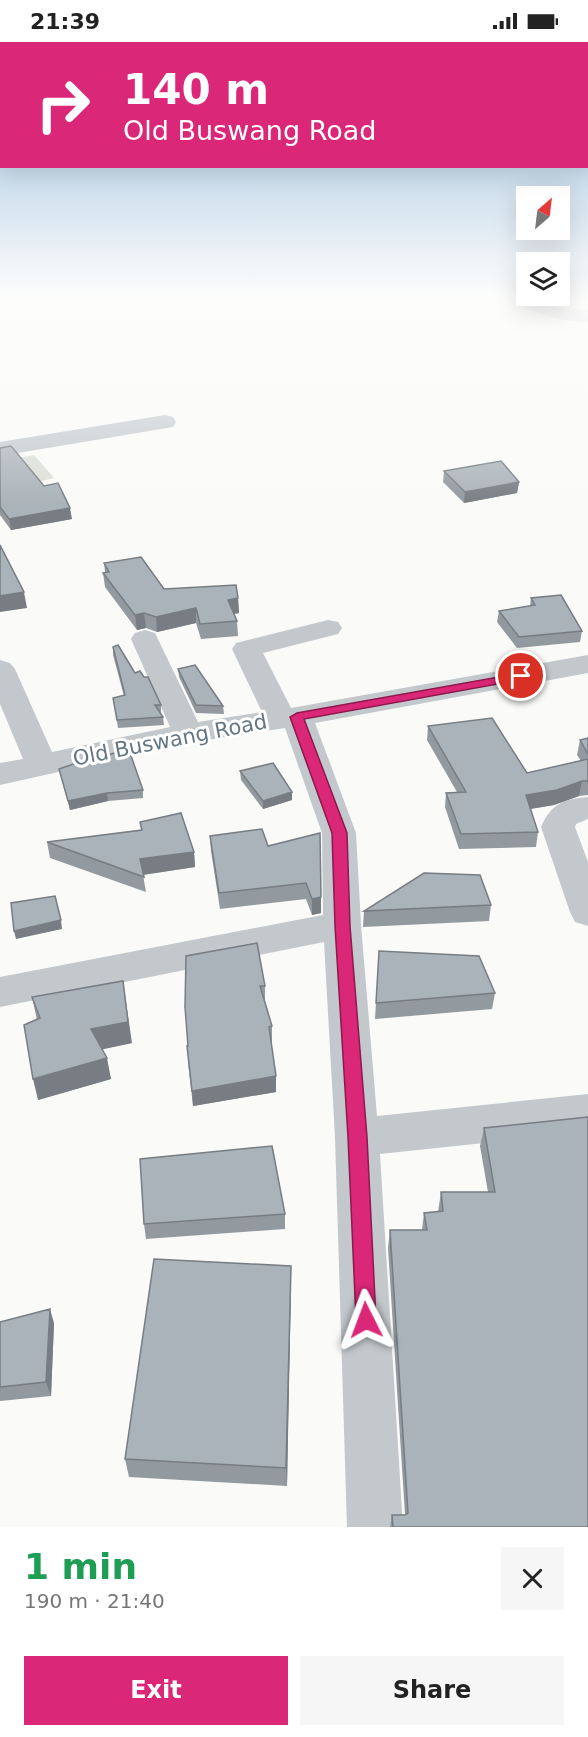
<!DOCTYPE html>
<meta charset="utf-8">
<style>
:root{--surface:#fff;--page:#f6f6f6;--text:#222;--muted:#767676;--accent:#db2777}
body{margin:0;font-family:"DejaVu Sans",sans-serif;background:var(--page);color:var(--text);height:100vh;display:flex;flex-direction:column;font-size:22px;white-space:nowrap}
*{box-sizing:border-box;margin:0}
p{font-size:20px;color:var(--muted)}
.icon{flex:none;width:33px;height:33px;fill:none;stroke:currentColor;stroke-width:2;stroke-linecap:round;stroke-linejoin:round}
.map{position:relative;height:1485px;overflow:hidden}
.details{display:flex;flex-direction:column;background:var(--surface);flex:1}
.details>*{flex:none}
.top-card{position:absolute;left:0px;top:0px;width:588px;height:126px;box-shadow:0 6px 24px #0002;background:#db2777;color:#fff;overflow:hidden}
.needle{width:39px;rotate:28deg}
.fabs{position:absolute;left:516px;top:144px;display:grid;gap:12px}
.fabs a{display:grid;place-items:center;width:54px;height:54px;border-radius:0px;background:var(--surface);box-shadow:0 6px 24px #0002;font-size:30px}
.pin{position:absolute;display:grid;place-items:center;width:51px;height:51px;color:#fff;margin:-26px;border:3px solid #fff;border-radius:50%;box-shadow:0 2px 6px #0007}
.me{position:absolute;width:66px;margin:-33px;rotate:357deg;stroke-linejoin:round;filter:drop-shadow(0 0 4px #0008)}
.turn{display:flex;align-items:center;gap:21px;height:126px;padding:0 24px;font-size:27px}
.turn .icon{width:78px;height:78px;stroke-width:2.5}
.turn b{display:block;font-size:42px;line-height:51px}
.round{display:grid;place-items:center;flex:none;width:63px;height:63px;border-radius:0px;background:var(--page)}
.overview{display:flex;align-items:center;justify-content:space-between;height:102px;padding:0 24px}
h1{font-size:36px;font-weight:700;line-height:45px;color:#1e9e55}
.button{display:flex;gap:12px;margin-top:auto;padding:12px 24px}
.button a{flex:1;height:69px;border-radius:0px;background:var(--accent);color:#fff;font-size:24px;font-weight:700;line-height:69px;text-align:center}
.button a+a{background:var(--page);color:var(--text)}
.status{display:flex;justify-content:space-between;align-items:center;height:42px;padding:0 30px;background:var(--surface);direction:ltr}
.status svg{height:16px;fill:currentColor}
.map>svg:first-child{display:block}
</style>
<div class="status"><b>21:39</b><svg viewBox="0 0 49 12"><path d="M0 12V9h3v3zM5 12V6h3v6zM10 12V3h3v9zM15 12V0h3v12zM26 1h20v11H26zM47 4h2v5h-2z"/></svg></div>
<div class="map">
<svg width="588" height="1485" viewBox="0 0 588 1485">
<rect width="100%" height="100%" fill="#fafaf8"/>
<path fill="#dadfd7" d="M 34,413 L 54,436 L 0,449 L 0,420 Z"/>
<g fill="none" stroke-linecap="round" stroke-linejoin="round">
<path fill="#c3c8cc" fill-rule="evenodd" d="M 511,257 L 536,257 L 563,267 L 588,268 L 588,280 C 561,280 538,271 514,261 Z
M 165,373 L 173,375 L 176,380 L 173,385 L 0,414 L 0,400 Z
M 328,578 L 338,580 L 342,586 L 338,592 L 263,611 L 291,666 L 588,613 L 588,631 L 315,681 L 356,791 L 361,883 L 377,1074 L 588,1052 L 588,1090 L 380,1112 L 403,1485 L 347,1485 L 335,1095 L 324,900 L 0,965 L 0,935 L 323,873 L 322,791 L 285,686 L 188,701 L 0,743 L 0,721 L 23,717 L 0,662 L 0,618 L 10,621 L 15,627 L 52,710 L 170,685 L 131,597 L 135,591 L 145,588 L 155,591 L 198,680 L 262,670 L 232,607 L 236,601 Z
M 588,755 L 588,777 L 576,782 L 575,785 L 588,820 L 588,884 L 575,880 L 570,870 L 541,785 C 551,762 563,757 588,755 Z"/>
</g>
<path fill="#929a9f" d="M 0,406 L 72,477 L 11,488 L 0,473 Z
M 444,429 L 519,440 L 517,451 L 464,461 L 443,440 Z
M 104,521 L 164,547 L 238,556 L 239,571 L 234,572 L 237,579 L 238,594 L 201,597 L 196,581 L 157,590 L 146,586 L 137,588 L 105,545 L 103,531 L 105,530 Z
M 531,556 L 582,589 L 580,600 L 517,606 L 497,580 L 499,569 L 530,564 Z
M 113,605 L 135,631 L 161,663 L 161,671 L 160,671 L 163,675 L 164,683 L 118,686 L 113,656 L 124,654 L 113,613 Z
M 178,627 L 223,664 L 224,672 L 196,671 L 179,635 Z
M 428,684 L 527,731 L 581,719 L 577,713 L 580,698 L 588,696 L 588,753 L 579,754 L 554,763 L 530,767 L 538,790 L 536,805 L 459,807 L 445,765 L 446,751 L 457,750 L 427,698 Z
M 59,727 L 143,748 L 143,756 L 108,759 L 70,768 Z
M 240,729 L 292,758 L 263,767 L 241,738 Z
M 140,780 L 194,810 L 195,825 L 143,833 L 146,850 L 50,816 L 47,800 L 141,788 Z
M 320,791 L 321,871 L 312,873 L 306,857 L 220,867 L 211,809 L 210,794 L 268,804 Z
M 491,863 L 489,879 L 363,885 L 364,869 Z
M 379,909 L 495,951 L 492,967 L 375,977 Z
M 186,914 L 265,944 L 265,959 L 272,984 L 272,1000 L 271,1000 L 276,1034 L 276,1050 L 193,1064 L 188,1020 Z
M 32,955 L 132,1001 L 102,1007 L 111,1037 L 38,1058 L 37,978 Z
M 484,1086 L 588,1485 L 390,1485 L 392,1473 L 405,1473 L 388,1206 L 390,1188 L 422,1188 L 424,1171 L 438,1170 L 441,1150 L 488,1150 L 480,1104 Z
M 285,1172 L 285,1187 L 146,1197 L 144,1182 Z
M 291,1224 L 287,1444 L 129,1435 L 125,1417 Z
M 0,1280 L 54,1281 L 51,1354 L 0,1359 Z"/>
<path fill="#777d82" d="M 519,440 L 517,451 L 464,461 L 465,450 Z
M 70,466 L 72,477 L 11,488 L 9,477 Z
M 24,550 L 27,566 L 0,570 L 0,554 Z
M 238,556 L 239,571 L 229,573 L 228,558 Z
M 196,566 L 196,581 L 157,590 L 156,575 Z
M 144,571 L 146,586 L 137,588 L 135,573 Z
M 582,739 L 579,754 L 554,763 L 524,768 L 526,753 Z
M 292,750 L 292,758 L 263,767 L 263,759 Z
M 107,751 L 108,759 L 70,768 L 68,759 Z
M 194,810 L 195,825 L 141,833 L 140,817 Z
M 321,855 L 321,871 L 312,873 L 312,857 Z
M 61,878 L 62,887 L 16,897 L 14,889 Z
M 123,939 L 132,1001 L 95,1009 L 91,987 Z
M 107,1016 L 111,1037 L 38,1058 L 33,1037 Z
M 276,1034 L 276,1050 L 193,1064 L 192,1049 Z
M 291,1224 L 291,1244 L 287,1444 L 286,1426 Z
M 50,1267 L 54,1281 L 51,1354 L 46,1340 Z"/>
<path fill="#aab3b9" stroke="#777d82" stroke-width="1.5" d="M 11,404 L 44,444 L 58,441 L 70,466 L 9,477 L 0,465 L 0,406 Z
M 501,419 L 519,440 L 465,450 L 444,429 Z
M 0,503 L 24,550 L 0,554 Z
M 141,515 L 164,547 L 236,543 L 238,556 L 228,558 L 237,579 L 200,582 L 196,566 L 156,575 L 144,571 L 135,573 L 103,531 L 109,530 L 104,521 Z
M 561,553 L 582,589 L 519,595 L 499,569 L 535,563 L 531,556 Z
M 118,603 L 135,631 L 140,629 L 144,635 L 148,635 L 161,663 L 155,663 L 163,675 L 117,678 L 113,656 L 125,653 L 113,605 Z
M 195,623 L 223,664 L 196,663 L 178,627 Z
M 492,676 L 527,731 L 588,717 L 588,739 L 582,739 L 557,748 L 526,753 L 538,790 L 461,792 L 446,751 L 466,750 L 428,684 Z
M 588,696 L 588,712 L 580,698 Z
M 129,708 L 143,748 L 107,751 L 68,759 L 59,727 L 88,717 Z
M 273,721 L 292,750 L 263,759 L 240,729 Z
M 181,771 L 194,810 L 140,817 L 144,835 L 47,800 L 142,788 L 140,780 Z
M 262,787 L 268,804 L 320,791 L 321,855 L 312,857 L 306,841 L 219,851 L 210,794 Z
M 424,831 L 480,833 L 491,863 L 364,869 Z
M 55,854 L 61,878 L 14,889 L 11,861 Z
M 257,901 L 265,944 L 260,944 L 272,984 L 269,985 L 276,1034 L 192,1049 L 187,1004 L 188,1004 L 185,965 L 186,914 Z
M 379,909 L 479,914 L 495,951 L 376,961 Z
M 123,939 L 128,980 L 91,987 L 107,1016 L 33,1037 L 24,983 L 40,976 L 32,955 Z
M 588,1075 L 588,1485 L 393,1485 L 392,1473 L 405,1473 L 408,1471 L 390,1188 L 427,1188 L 424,1171 L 443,1169 L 441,1150 L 495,1150 L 484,1086 Z
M 272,1104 L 285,1172 L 144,1182 L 140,1117 Z
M 154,1217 L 291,1224 L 286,1426 L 125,1417 Z
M 50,1267 L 46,1340 L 0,1345 L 0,1280 Z"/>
<linearGradient id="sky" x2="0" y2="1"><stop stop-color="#96bcdc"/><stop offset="0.55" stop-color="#fdfdfc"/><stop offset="1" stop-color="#fdfdfc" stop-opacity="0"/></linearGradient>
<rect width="588" height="465" fill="url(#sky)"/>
<path fill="#db2777" stroke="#8e194d" stroke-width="1.5" d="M 521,631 L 525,632 L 525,637 L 304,677 L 347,791 L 350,884 L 367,1095 L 376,1278 L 373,1286 L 366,1289 L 359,1286 L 356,1278 L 348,1095 L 335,884 L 332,791 L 290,675 L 297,671 Z"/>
<g text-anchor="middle" stroke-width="6" stroke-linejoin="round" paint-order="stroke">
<g font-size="21" fill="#657683" stroke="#fff">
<text transform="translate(170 698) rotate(-11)" y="7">Old Buswang Road</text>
</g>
</g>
</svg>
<div class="fabs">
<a><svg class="needle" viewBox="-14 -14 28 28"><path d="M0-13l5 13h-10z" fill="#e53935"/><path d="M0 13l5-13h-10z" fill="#767676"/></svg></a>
<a><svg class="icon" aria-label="layers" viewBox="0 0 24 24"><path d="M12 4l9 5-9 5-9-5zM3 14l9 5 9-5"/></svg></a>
</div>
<div class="pin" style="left:521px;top:634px;background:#d93025"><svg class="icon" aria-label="arrive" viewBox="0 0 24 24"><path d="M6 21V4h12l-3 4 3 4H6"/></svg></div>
<svg class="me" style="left:366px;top:1278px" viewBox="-20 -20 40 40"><path d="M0-17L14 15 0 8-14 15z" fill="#db2777" stroke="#fff" stroke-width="4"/></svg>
<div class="top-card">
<div class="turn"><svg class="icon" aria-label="right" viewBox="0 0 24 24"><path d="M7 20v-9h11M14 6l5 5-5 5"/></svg><div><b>140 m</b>Old Buswang Road</div></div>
</div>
</div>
<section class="details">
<div class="overview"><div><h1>1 min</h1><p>190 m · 21:40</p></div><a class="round"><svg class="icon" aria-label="close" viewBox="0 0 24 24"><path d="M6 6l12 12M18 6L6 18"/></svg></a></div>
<div class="button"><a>Exit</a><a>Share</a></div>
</section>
